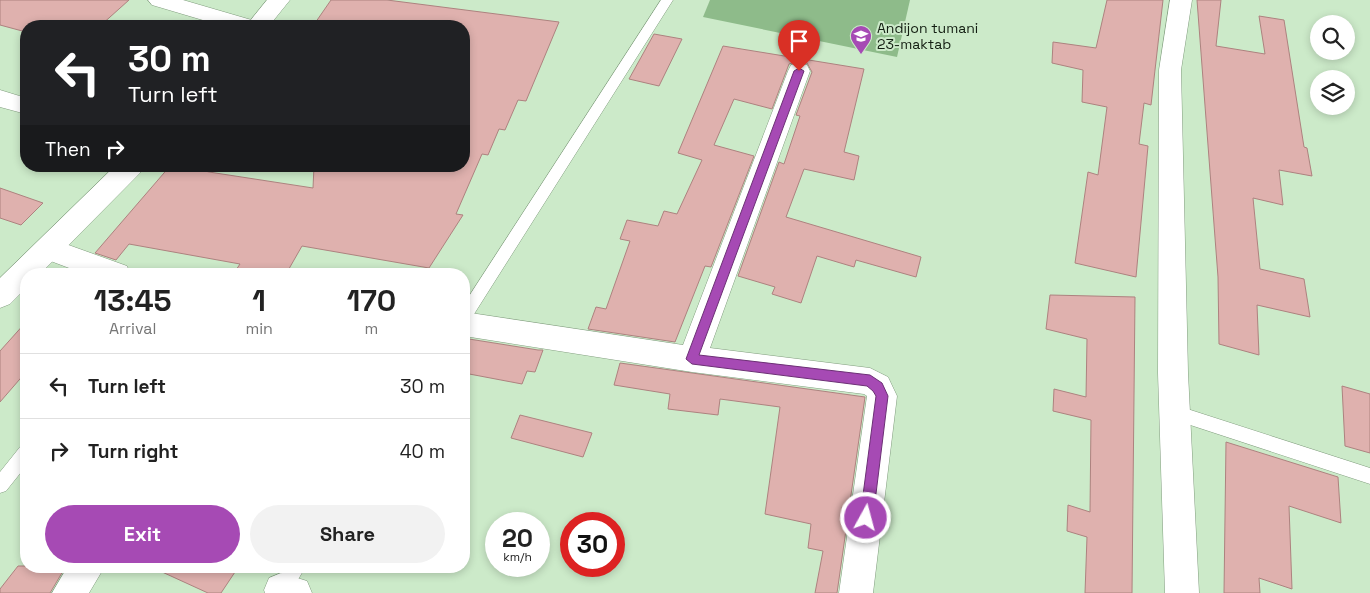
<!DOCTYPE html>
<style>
:root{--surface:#fff;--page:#f2f2f2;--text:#222;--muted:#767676;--line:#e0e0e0;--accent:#a64ab4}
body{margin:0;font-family:"Space Grotesk",sans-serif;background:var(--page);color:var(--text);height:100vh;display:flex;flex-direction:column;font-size:19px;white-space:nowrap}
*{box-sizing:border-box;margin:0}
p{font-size:16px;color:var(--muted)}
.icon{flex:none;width:28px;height:28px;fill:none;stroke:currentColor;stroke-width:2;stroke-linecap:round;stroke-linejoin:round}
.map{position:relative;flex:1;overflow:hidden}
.drawer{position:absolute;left:20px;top:268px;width:450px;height:305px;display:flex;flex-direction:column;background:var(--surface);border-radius:20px;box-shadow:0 2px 8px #0003}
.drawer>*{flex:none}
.hud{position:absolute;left:20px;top:20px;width:450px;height:152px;border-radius:20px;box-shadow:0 2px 8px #0003;background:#202124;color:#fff;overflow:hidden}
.fabs{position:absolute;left:1310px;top:15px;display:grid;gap:10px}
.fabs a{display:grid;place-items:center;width:45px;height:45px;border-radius:50%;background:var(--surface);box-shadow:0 2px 8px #0003;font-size:25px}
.speed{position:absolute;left:485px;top:512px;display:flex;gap:10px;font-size:25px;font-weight:700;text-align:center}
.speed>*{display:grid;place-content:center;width:65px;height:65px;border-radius:50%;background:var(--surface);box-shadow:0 2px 8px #0003;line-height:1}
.speed small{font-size:12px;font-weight:400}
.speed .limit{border:8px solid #d22;background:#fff;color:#111}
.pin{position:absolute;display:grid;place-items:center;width:42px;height:42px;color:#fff;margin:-51px -21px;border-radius:50% 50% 50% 0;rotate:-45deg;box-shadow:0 0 5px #0007}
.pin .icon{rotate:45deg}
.me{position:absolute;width:55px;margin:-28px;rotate:7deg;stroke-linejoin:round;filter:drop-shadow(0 0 4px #0008)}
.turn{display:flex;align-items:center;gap:18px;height:105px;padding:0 25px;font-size:22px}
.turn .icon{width:65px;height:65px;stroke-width:2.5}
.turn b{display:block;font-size:35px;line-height:42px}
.then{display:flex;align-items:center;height:48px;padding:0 25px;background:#0003;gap:10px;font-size:19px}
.eta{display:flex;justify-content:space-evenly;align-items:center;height:85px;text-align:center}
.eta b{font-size:30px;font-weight:800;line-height:35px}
.cta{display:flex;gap:10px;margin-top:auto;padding:10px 25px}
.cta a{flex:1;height:58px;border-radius:30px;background:var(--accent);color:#fff;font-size:20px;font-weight:800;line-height:58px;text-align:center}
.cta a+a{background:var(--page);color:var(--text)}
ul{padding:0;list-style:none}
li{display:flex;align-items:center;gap:15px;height:65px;padding:0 25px;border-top:1px solid var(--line)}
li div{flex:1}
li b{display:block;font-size:19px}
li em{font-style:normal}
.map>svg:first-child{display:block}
</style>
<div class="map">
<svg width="1370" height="593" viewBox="0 0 1370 593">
<rect width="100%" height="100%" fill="#cceac9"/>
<path fill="#8ebb8a" d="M 710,0 L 910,0 L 897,57 L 703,17 Z"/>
<path fill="#dfb1ae" stroke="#ad827f" d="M 0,0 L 129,0 L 100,26 L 26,26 L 26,32 L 0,25 Z
M 331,0 L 387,0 L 559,22 L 526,101 L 518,100 L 505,130 L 499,129 L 488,155 L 482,154 L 456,214 L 463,215 L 429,268 L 302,246 L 286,274 L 259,274 L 236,270 L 240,264 L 129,244 L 116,260 L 95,253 L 170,166 L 187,166 L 209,172 L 313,188 L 314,166 L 464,166 L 464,26 L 313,26 Z
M 1107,0 L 1163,0 L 1151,105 L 1144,103 L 1139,144 L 1148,146 L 1136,277 L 1075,263 L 1088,172 L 1098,175 L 1107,107 L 1082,102 L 1083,70 L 1052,63 L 1053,42 L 1096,48 Z
M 1197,0 L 1221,0 L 1216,46 L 1265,54 L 1259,16 L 1284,20 L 1304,147 L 1307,148 L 1312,176 L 1279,170 L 1283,205 L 1253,198 L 1260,269 L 1304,279 L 1310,317 L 1257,305 L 1259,355 L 1219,344 L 1218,277 Z
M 654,34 L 682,39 L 659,86 L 629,79 Z
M 723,46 L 864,69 L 844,152 L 859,156 L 854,180 L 804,169 L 786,217 L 921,257 L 916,277 L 856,260 L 854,267 L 817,256 L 801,303 L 772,294 L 775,287 L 738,276 L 779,162 L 784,164 L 800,116 L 796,115 L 812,72 L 807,63 L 799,61 L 789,64 L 772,109 L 734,99 L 714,145 L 754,156 L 711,267 L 705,266 L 675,342 L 588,329 L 596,307 L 606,309 L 630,241 L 620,239 L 627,220 L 658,226 L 664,211 L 677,214 L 702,160 L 678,153 Z
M 0,188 L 43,203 L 21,225 L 0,218 Z
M 1050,295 L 1135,297 L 1132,593 L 1085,593 L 1087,537 L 1067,531 L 1068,505 L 1090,512 L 1091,420 L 1053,411 L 1054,389 L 1086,397 L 1087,339 L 1046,329 Z
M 26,322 L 26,372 L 0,402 L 0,351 Z
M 469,339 L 538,350 L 543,350 L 535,372 L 527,371 L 522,384 L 464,373 L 464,351 Z
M 620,363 L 865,397 L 837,593 L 815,593 L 823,551 L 808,548 L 811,524 L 765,514 L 780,407 L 720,399 L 718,415 L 668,409 L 670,394 L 614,385 Z
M 1342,386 L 1370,394 L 1370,453 L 1345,446 Z
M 520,415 L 592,433 L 583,457 L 511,438 Z
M 1226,442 L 1338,477 L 1341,523 L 1289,506 L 1292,589 L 1259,578 L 1260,593 L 1224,593 Z
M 18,566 L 66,566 L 50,593 L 0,593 L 0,589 Z
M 149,566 L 239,566 L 221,593 L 208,593 Z"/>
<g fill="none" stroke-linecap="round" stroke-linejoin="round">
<g stroke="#819c7e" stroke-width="1">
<path id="service" d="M 661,0 L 673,0 L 469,322 L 464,324 L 464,304 Z
M 1175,405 L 1370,468 L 1370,484 L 1169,418 L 1167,413 L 1169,408 Z
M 26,445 L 26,466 L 6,491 L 0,493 L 0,472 L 20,447 Z
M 286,566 L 306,566 L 290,593 L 270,593 Z"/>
</g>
<g stroke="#819c7e" stroke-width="1">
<path id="minor" d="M 148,0 L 183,0 L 255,21 L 258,26 L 223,26 L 152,5 Z
M 1170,0 L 1192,0 L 1181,70 L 1188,373 L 1199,593 L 1165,593 L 1158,373 L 1159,70 Z
M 799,63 L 807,65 L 810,71 L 710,348 L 870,368 L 888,377 L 897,396 L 873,593 L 839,593 L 867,396 L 864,394 L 692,372 L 464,336 L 464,312 L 683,345 L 788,71 L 791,65 Z
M 0,90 L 26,98 L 26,114 L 0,107 Z
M 49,238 L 127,266 L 130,274 L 85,274 L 40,257 L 36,249 L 40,241 Z
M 68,566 L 105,566 L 89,593 L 52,593 Z
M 281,573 L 307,581 L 312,593 L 265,593 L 264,590 L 269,578 Z"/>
</g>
<g stroke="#819c7e" stroke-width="1">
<path id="tertiary" d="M 267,0 L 290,0 L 269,26 L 246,26 Z
M 115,166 L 143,166 L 140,173 L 40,274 L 26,274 L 26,288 L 10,304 L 0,308 L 0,278 Z"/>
</g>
<use href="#service" fill="#fff" fill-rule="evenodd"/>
<use href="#minor" fill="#fff" fill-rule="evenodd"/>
<use href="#tertiary" fill="#fff" fill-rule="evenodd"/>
</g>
<path fill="#a64ab4" stroke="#6c3075" d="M 799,68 L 804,71 L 699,355 L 870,375 L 882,383 L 888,396 L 873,518 L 871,523 L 866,525 L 862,523 L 860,518 L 876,396 L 873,391 L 867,386 L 692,364 L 686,359 L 794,71 Z"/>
<defs>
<g id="school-pin" transform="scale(1.125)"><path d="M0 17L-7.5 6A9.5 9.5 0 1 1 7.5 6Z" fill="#a64ab4" stroke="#cceac9"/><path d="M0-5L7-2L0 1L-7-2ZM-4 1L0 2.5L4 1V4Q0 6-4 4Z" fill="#fff"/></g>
</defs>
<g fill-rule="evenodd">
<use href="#school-pin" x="861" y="36"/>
</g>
<g text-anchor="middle" stroke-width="4" stroke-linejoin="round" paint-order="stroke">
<g font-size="14" fill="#121d11" stroke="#cceac9" text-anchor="start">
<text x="877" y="33">Andijon tumani<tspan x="877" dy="16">23-maktab</tspan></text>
</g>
</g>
</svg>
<div class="fabs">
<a><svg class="icon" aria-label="search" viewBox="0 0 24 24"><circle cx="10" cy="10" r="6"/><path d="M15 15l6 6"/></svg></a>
<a><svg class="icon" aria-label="layers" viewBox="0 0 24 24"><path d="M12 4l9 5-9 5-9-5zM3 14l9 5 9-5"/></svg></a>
</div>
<div class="speed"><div>20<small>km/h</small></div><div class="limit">30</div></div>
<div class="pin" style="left:799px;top:71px;background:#d93025"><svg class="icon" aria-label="arrive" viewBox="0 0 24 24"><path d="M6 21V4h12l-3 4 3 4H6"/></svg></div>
<svg class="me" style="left:866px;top:518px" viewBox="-20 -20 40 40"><circle r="17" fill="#a64ab4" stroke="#fff" stroke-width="3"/><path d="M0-11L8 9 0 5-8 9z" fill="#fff"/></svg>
<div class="hud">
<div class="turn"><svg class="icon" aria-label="left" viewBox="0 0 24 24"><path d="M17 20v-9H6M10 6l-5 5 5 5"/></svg><div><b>30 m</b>Turn left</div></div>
<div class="then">Then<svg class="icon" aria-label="right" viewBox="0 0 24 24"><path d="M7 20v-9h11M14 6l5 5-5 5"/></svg></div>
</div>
<section class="drawer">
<div class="eta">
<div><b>13:45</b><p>Arrival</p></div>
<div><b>1</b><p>min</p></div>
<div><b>170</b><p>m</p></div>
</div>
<ul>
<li><svg class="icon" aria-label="left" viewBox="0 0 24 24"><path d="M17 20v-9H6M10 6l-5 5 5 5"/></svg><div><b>Turn left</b></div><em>30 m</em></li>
<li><svg class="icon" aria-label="right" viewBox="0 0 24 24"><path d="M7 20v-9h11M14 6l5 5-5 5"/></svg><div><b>Turn right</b></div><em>40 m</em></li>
</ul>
<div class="cta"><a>Exit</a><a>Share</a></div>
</section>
</div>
